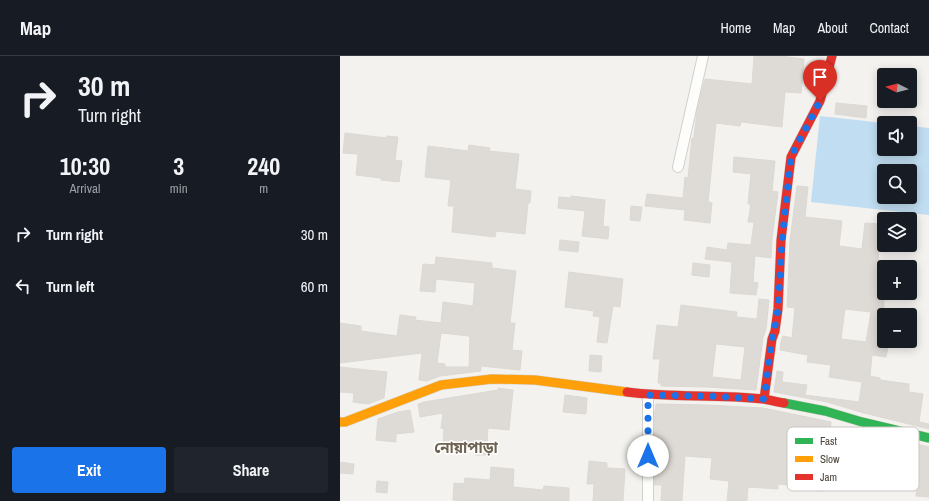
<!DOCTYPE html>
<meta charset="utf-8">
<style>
:root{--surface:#171b24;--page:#20242c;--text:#f1f3f6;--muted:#9ea1a6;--line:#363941;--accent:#1a73e8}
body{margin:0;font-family:"Archivo Narrow","Noto Sans Bengali",sans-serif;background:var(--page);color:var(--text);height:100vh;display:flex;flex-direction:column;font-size:15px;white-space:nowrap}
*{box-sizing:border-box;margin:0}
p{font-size:13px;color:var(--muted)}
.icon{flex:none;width:22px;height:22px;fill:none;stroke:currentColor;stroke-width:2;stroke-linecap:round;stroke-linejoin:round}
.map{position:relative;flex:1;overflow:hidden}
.sheet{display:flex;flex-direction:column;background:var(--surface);width:340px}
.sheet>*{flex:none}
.guide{background:#171b24;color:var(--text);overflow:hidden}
.needle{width:26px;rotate:276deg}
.tools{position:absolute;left:537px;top:12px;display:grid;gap:8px}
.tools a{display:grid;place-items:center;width:40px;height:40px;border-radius:4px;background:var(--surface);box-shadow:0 2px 10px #0003;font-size:20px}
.pin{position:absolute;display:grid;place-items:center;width:34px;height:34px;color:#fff;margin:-41px -17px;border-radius:50% 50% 50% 0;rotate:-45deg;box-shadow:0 0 4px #0007}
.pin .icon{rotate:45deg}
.me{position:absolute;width:44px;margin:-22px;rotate:0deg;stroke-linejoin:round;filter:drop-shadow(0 0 3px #0008)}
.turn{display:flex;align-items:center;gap:14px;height:84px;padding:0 12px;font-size:18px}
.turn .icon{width:52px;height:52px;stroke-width:2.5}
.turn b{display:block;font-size:28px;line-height:34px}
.eta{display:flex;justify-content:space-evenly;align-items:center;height:68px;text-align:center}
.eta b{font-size:24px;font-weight:700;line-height:28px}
.cta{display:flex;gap:8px;margin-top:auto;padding:8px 12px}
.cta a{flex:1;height:46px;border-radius:4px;background:var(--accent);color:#fff;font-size:16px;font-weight:700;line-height:46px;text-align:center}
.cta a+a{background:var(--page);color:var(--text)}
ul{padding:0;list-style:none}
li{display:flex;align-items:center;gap:12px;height:52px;padding:0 12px}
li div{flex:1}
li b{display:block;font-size:15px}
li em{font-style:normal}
header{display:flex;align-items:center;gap:24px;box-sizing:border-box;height:56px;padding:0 20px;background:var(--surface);border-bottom:1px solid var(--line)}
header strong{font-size:19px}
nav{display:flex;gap:22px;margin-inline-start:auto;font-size:14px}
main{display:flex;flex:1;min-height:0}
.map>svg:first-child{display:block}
</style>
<header>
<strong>Map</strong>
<nav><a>Home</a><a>Map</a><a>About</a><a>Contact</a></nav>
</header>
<main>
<section class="sheet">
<div class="guide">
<div class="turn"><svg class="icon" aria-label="right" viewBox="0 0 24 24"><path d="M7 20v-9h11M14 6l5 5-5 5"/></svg><div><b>30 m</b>Turn right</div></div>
</div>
<div class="eta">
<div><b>10:30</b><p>Arrival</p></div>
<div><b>3</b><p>min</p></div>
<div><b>240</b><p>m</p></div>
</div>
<ul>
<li><svg class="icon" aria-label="right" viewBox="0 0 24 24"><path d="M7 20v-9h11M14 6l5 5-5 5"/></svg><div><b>Turn right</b></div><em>30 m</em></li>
<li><svg class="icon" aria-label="left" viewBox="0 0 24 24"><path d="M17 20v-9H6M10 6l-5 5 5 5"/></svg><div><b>Turn left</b></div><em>60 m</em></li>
</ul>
<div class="cta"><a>Exit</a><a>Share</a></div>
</section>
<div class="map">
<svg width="589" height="445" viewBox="0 0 589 445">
<rect width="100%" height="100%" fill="#f4f2ee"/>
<path fill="#c0ddf1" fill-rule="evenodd" d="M 480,60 L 544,67 L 544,93 L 570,93 L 570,70 L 589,72 L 589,159 L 471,146 ZM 544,115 L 570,115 L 570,141 L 544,141 Z"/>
<path fill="#dedbd6" stroke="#dcd9d4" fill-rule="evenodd" d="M 414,0 L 440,0 L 464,3 L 461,37 L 445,36 L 442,71 L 401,66 L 400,70 L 376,67 L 368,146 L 372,147 L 370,167 L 344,164 L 345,154 L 305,150 L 307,138 L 343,142 L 345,121 L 348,122 L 352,82 L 354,82 L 357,55 L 365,23 L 412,28 Z
M 496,47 L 527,50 L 526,62 L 495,58 Z
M 5,77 L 46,82 L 47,80 L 58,81 L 55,104 L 62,105 L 59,126 L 41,124 L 41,122 L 16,119 L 18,98 L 3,97 Z
M 129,89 L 150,92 L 149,95 L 179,98 L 175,133 L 191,135 L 190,147 L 188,147 L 185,178 L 156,175 L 155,181 L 112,176 L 114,150 L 108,150 L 111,124 L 85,121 L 88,90 L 128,95 Z
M 394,101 L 435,105 L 432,135 L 438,136 L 432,183 L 431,202 L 415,200 L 413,226 L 418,227 L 416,239 L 390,237 L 392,206 L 365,203 L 367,191 L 387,194 L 388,187 L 411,189 L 414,166 L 408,166 L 411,148 L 408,148 L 411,118 L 393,116 Z
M 457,130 L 468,131 L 465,161 L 502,165 L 499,190 L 522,193 L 525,167 L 539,168 L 536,193 L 539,193 L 538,205 L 544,205 L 542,233 L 544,233 L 544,285 L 549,285 L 546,301 L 532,299 L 530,320 L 540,322 L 540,324 L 569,328 L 569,336 L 583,338 L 579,366 L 589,368 L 589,373 L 524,357 L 487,346 L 434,336 L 437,315 L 443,316 L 442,326 L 467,329 L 465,339 L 519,346 L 522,326 L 489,321 L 491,309 L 467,306 L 468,299 L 440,294 L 441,285 L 443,280 L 452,282 L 455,252 L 447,251 L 450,185 ZM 505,253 L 531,256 L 526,286 L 501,283 Z
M 231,140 L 265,144 L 263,170 L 269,171 L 268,183 L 242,180 L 245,155 L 218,152 L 219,141 L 231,142 Z
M 291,150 L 302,151 L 300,165 L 290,164 Z
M 220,184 L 239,186 L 238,196 L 219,194 Z
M 96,201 L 152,207 L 152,212 L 176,215 L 170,267 L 175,267 L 172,294 L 182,295 L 180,314 L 141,310 L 141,315 L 100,320 L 87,325 L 79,324 L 82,297 L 0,307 L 0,267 L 21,270 L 21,275 L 57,280 L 60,259 L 76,261 L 75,264 L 101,267 L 103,246 L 133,250 L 135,227 L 96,223 L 95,236 L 80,235 L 83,208 L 95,209 ZM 101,277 L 129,280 L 129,281 L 130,281 L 129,311 L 105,311 L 105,308 L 97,307 Z
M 353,207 L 370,209 L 369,221 L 352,219 Z
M 229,216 L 283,223 L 280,251 L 273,250 L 267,287 L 257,286 L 260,261 L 253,260 L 254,255 L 225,251 Z
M 419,243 L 429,244 L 426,273 L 423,282 L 416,334 L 367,331 L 321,330 L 321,327 L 318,327 L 320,303 L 313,303 L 317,269 L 338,271 L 341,249 L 397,256 L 396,261 L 417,263 ZM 376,288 L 405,291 L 401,324 L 372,321 Z
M 250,299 L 262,300 L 261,316 L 249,315 Z
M 0,311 L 47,316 L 44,342 L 28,348 L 13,346 L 14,337 L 0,336 Z
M 158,332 L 173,334 L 169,374 L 148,372 L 146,399 L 135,399 L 135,391 L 103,388 L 104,373 L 101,372 L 103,357 L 80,361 L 78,348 L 84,346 L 158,334 Z
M 225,339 L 247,342 L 246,358 L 223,356 Z
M 316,348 L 367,349 L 423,352 L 491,366 L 490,376 L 480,375 L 479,388 L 452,385 L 450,417 L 470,418 L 472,395 L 488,396 L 485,435 L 467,434 L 467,431 L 438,428 L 438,433 L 408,431 L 407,445 L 387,445 L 389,425 L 370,423 L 372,402 L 345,400 L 342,445 L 321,445 L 322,429 L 314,429 L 314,362 Z
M 70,354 L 74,376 L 56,378 L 56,386 L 36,384 L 38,363 L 58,356 Z
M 510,372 L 589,391 L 589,441 L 576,440 L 577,424 L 568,423 L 569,414 L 548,412 L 548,410 L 535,409 L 537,390 L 509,387 Z
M 249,405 L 267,407 L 267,412 L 285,413 L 283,445 L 253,445 L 254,428 L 247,428 Z
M 0,406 L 14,408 L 13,418 L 0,417 Z
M 151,411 L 174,413 L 173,431 L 203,434 L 204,430 L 229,432 L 229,445 L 128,445 L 113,444 L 114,427 L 124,428 L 125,422 L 150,424 Z
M 37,425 L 48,426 L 47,437 L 36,436 Z"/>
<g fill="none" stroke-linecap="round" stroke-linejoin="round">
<g stroke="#d2d0cb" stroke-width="12">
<path id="street" d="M 338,111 L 363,0
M 308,445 L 308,339"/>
</g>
<g stroke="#d3cfc5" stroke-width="10">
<path id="fast" d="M 444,347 L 485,355 L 522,366 L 589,382"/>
</g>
<g stroke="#d3cfc5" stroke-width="10">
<path id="slow" d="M 0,366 L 5,366 L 101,329 L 152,323 L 195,324 L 287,336"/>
</g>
<g stroke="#d3cfc5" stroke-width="10">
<path id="jam" d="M 287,336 C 332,342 378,338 423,343 C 430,344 437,346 444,347
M 424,343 L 432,283 L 435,275 L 438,253 L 441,184 L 451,101 L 480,45 L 492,0"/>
</g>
<use href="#street" stroke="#fdfdfc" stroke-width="10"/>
<use href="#fast" stroke="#30b455" stroke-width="9"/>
<use href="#slow" stroke="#ff9f0a" stroke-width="9"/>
<use href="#jam" stroke="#e5322d" stroke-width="9"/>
</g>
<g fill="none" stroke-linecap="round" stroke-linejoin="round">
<path stroke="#1a73e8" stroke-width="7" stroke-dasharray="0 12.6" d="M 308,400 L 308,339 L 367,340 L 424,343 L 432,283 L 434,275 L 438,253 L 442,184 L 451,100 L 480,45"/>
</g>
<g text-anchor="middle" stroke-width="3" stroke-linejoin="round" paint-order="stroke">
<g font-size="15" font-weight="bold" fill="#6e6250" stroke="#fff">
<text x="126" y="397">নোয়াপাড়া</text>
</g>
</g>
<rect x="447" y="371" width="132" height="64" rx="6" fill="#fff" stroke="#c9c7c4" stroke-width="1"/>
<rect x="455" y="382" width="18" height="6" fill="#30b455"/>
<rect x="455" y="400" width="18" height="6" fill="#ff9f0a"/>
<rect x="455" y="418" width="18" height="6" fill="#e5322d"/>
<g font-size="11" fill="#4b4439">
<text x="480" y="389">Fast</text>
<text x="480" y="407">Slow</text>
<text x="480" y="425">Jam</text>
</g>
</svg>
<div class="tools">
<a><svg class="needle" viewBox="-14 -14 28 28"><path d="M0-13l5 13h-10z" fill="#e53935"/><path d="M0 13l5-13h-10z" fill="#9ea1a6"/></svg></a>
<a><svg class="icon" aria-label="sound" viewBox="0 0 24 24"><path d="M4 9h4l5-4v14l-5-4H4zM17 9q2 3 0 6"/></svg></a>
<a><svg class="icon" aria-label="search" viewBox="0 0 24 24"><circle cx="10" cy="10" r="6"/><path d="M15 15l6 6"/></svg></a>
<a><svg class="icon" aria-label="layers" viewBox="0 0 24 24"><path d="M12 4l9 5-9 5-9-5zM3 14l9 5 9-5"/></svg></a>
<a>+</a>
<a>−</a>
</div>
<div class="pin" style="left:480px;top:45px;background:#d93025"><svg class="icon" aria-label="arrive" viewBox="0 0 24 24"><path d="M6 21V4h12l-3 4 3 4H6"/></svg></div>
<svg class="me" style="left:308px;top:400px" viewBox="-20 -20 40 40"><circle r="19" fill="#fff"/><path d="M0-13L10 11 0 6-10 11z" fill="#1a73e8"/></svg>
</div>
</main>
